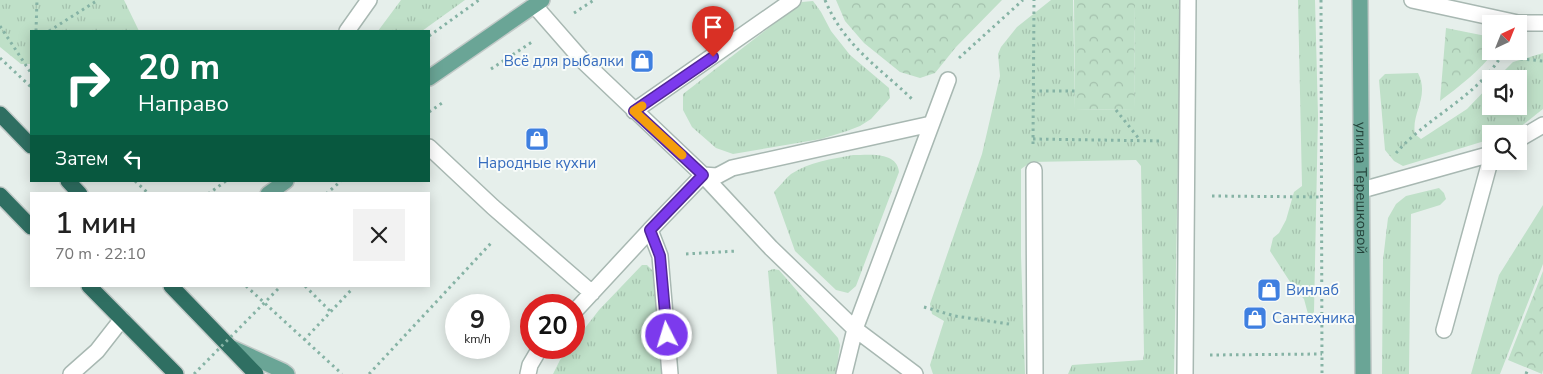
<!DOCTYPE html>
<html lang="ru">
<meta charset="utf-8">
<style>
:root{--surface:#fff;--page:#f2f2f2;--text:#222;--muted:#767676}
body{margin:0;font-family:"Nunito Sans",sans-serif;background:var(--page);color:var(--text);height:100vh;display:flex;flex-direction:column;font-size:19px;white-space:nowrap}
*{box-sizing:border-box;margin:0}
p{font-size:16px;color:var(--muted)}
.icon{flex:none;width:28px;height:28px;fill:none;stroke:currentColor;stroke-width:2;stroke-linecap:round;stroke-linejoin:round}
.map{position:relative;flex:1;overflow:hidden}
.details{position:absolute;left:30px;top:192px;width:400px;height:95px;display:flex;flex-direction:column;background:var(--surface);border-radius:0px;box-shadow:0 2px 12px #0003}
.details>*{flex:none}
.banner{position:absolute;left:30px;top:30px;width:400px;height:152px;border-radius:0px;box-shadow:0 2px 12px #0003;background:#0b6e4f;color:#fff;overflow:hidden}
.needle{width:32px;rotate:43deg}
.tools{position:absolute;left:1482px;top:15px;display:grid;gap:10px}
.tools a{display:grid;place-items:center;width:45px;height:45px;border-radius:0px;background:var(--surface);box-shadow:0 2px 12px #0003;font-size:25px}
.speed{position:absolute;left:445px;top:294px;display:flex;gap:10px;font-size:25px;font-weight:700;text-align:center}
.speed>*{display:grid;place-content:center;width:65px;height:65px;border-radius:50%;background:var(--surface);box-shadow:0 2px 12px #0003;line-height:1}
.speed small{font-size:12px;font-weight:400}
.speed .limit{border:8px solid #d22;background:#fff;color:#111}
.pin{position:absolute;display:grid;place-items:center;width:42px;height:42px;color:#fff;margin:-51px -21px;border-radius:50% 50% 50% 0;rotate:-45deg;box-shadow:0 0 5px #0007}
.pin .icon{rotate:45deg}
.me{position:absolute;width:55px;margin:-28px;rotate:355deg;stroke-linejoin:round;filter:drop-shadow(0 0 4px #0008)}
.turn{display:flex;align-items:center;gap:18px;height:105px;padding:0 25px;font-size:22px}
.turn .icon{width:65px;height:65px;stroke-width:2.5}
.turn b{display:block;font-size:35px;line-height:42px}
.then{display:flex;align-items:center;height:48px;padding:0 25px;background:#0003;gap:10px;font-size:19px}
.round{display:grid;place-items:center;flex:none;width:52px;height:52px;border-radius:0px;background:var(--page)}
.summary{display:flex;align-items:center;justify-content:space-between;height:85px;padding:0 25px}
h1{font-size:30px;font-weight:600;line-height:38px}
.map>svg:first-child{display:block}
</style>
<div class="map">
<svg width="1543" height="374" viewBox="0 0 1543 374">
<defs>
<pattern id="grass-tufts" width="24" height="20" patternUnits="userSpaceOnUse" patternTransform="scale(1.25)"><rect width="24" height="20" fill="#bfe0c8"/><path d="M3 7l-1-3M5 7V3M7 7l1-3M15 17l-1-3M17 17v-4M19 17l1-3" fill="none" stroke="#a4c1ad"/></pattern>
<pattern id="forest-crowns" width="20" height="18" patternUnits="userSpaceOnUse" patternTransform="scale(1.25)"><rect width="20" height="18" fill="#bfe0c8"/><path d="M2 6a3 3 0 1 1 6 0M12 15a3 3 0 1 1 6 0" fill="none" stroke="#a4c1ad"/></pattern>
</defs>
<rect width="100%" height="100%" fill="#e6efeb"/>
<path fill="url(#grass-tufts)" d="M 0,0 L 124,0 L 139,31 L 31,31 L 31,64 L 21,64 L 0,47 Z
M 401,0 L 465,0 L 422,31 L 378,31 Z
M 1051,0 L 1073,0 L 1075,109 L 1134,110 L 1135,0 L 1181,0 L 1174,374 L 1068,374 L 1072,365 L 1143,360 L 1144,354 L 1141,166 L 1136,160 L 1031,162 L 1021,169 L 1021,256 L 1025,374 L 933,374 L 930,365 L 944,321 L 932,314 L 930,304 L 982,154 L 1000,76 L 998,54 L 1001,47 L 1017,27 Z
M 1298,0 L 1315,0 L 1318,116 L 1314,312 L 1312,314 L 1308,314 L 1304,299 L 1296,291 L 1270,251 L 1273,238 L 1279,233 L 1286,220 L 1294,192 L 1302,186 Z
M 813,1 L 821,12 L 831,31 L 850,55 L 889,88 L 890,98 L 871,119 L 860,126 L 847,131 L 821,139 L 733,154 L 716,148 L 692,127 L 683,110 L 683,94 L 802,2 Z
M 1543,53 L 1543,109 C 1523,124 1517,134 1491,134 L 1491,139 L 1403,166 L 1394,161 L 1385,150 L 1379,80 L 1385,74 L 1418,73 C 1430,97 1411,113 1415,134 L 1421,139 L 1467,109 L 1491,84 L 1491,106 L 1519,106 L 1519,79 L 1496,79 L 1513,62 Z
M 853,155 C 869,155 897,151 899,172 L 856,286 L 848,293 L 836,290 L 795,251 L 774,192 C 780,186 785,179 791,174 C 809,162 832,159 853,155 Z
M 1439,188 L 1444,193 L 1446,199 L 1440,205 L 1411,214 L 1409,374 L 1382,374 L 1383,260 L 1388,218 L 1396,204 L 1406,196 Z
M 1543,205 L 1543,264 L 1500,374 L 1471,374 L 1499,275 Z
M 642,265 L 647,265 L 653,271 L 662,374 L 553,374 L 560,360 L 569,348 L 574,348 L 574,342 L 599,310 Z
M 773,269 L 779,270 L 838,338 L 840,345 L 836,374 L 777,374 L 768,271 Z"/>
<path fill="url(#forest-crowns)" d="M 836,0 L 1002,0 L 956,47 L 935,73 L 920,78 L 900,72 L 864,43 L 845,21 Z
M 1074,0 L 1135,0 L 1134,110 L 1075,109 Z
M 1446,28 L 1491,37 L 1491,51 L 1495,51 C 1479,71 1460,86 1440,101 Z
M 1543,271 L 1543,370 L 1542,374 L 1508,360 Z"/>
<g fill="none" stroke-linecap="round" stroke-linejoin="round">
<g stroke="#a8b8b2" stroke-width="18">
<path id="minor" d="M 1412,0 L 1518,23 L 1543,23
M 534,5 L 583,61 L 703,175 L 717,176 L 732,168 L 931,124
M 347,31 L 369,0
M 634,111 L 793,0
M 1519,139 L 1543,125
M 429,147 L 493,207 L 592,293
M 1034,170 L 1035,374
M 1362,190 L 1491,154
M 650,230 L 703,175 L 771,248 L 855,329 L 915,374
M 574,312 L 650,230 L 660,256 L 670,374
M 1444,330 L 1491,158
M 71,374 L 97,351 L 122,319
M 528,374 L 530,365 L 540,348
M 844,374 L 855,329 L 948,80
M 1185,374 L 1188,0"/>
</g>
<g stroke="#c2cac8" stroke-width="18">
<g id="major">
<path id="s1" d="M 1360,0 L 1363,374"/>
<path d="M 429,78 L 542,0"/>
<path d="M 268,194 L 286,181"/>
<path d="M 230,347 L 283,371 L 287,374"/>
</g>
</g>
<g stroke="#c2cac8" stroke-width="18">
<path id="highway" d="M 0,114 L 31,146
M 68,181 L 80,194
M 0,195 L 31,227
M 89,286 L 176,374
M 171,286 L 256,374"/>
</g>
<path stroke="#86b3a5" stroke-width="3" stroke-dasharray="2.5 4" stroke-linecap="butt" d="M 825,0 C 844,46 879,67 913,100
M 1321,0 L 1322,374
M 574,13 L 594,0
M 0,26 L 31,73
M 36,31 L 37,0
M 49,31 L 98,0
M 429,36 L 479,0
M 1501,57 L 1543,61
M 0,58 L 31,87
M 959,58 L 1023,0
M 491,69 L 532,42
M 1033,91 L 1075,91
M 1116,110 L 1140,140
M 429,112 L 445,101
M 1033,139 L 1162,141
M 1033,144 L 1034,0
M 1396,153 C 1428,116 1480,96 1504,51
M 135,181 L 149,194
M 208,194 L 226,181
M 326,194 L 341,181
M 1212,196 L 1322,197
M 686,254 L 737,251
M 246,286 L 342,374
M 280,286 L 280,287
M 305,286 L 331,312
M 924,307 L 955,316 L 1009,324
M 304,340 L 353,288
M 1210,355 L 1322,354
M 369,374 L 493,241
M 1526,374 L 1528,369"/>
<use href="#minor" stroke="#fff" stroke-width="15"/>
<use href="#major" stroke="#6aa596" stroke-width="15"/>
<use href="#highway" stroke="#2f6f62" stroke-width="15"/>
<path stroke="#86b3a5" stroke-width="3" stroke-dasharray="2.5 4" stroke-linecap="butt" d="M 194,374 L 280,287"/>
</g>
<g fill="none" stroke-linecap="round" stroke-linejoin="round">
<g stroke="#51269a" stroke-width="12">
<path id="route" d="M 667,335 L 660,256 L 650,230 L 703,175 L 634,111 L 713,57"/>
</g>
<use href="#route" stroke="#7c3aed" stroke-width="9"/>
<path stroke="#f59e0b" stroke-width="9" d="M 642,106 L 634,111 L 682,155"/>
</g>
<defs>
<g id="shop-square" transform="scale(1.25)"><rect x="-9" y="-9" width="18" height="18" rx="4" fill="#3f7fe0" stroke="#f7fbf9"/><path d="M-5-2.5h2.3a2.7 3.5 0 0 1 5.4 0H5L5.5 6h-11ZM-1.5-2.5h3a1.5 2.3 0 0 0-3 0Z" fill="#fff"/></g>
</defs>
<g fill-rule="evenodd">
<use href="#shop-square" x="642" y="61"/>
<use href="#shop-square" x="537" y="139"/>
<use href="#shop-square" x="1269" y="290"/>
<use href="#shop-square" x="1255" y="318"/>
</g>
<g text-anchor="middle" stroke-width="4" stroke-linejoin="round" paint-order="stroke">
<g font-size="15" fill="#366cbe" stroke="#f7fbf9" text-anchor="start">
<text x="624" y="66" text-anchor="end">Всё для рыбалки</text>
<text x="537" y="168" text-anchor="middle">Народные кухни</text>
<text x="1286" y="295">Винлаб</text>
<text x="1272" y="323">Сантехника</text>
</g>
<g font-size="15" fill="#24423a" stroke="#f7fbf9">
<text dy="5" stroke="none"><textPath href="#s1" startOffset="188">улица Терешковой</textPath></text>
</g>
</g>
</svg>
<div class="tools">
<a><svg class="needle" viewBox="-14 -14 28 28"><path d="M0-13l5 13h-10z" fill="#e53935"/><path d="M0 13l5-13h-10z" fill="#767676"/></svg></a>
<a><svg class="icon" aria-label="sound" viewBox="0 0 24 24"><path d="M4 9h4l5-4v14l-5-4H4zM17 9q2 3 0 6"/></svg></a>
<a><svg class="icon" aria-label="search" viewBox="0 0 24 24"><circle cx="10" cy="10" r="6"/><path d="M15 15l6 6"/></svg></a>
</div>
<div class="speed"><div>9<small>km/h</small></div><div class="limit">20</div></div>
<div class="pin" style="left:713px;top:57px;background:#d93025"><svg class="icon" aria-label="arrive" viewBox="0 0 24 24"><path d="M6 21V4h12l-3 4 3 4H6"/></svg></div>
<svg class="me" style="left:667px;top:335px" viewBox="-20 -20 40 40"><circle r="17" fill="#7c3aed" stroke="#fff" stroke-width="3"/><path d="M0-11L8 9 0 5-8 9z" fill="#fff"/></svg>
<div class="banner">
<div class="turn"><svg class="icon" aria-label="right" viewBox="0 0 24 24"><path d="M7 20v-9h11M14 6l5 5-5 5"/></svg><div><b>20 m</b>Направо</div></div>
<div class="then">Затем<svg class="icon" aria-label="left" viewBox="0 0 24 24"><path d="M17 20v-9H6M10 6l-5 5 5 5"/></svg></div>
</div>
<section class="details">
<div class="summary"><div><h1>1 мин</h1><p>70 m · 22:10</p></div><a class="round"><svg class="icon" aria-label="close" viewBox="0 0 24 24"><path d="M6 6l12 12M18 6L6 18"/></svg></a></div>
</section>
</div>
